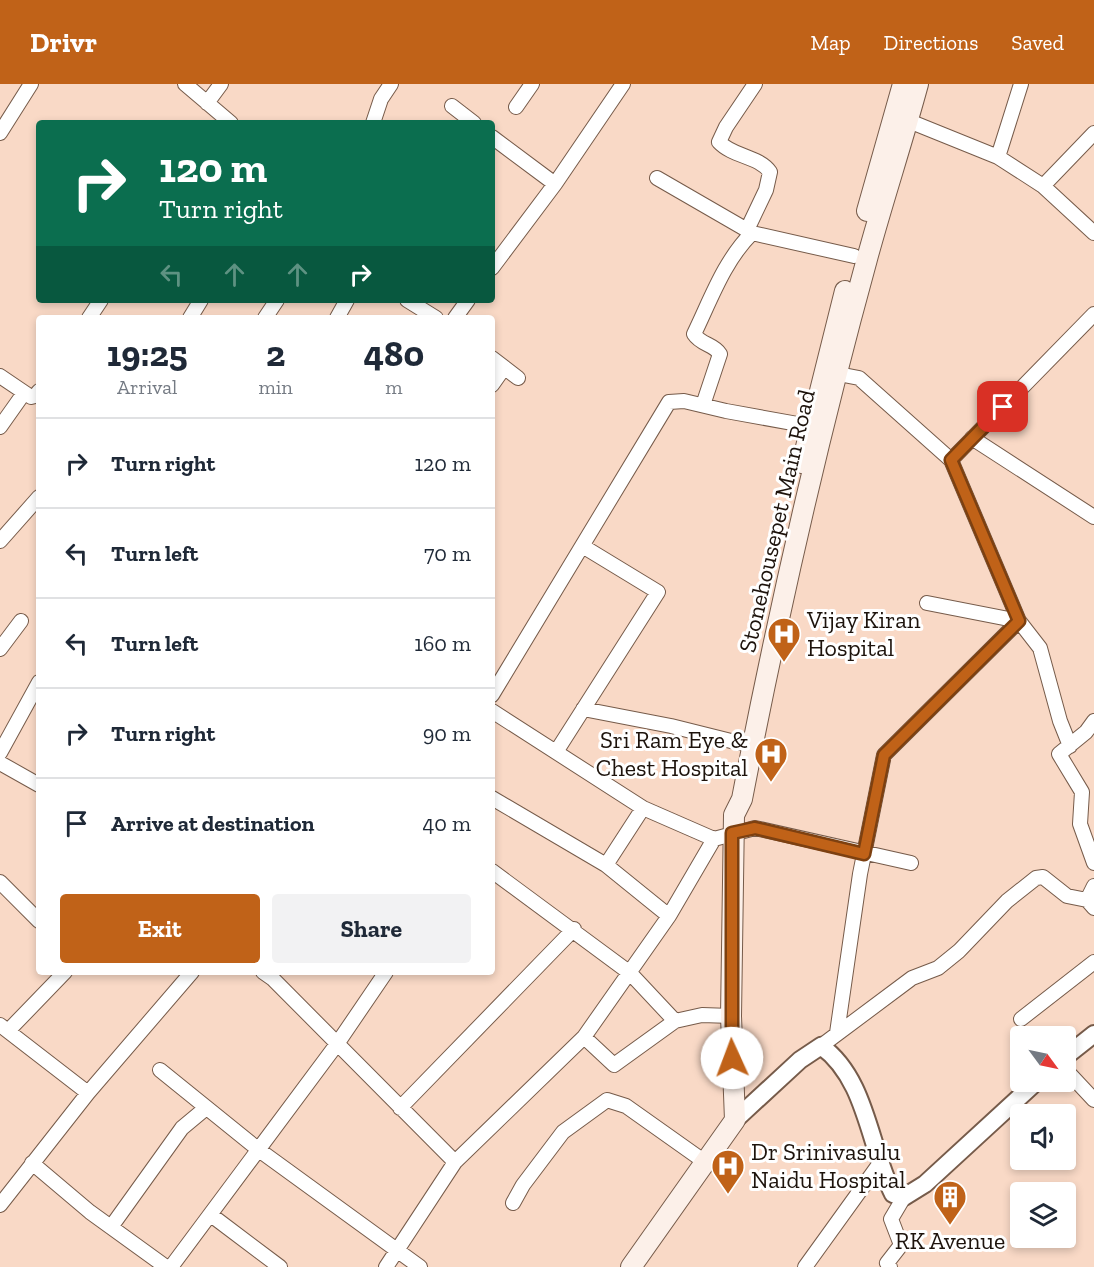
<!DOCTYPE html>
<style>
:root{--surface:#fff;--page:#f2f2f3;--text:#1f2937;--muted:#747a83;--line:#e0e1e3;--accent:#c06218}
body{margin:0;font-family:"Zilla Slab",serif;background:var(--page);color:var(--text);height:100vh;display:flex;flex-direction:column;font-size:22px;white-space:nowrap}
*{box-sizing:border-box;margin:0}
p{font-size:20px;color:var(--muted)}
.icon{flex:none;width:33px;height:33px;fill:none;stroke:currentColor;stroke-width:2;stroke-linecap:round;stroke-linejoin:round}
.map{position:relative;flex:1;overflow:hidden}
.details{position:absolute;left:36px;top:231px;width:459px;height:660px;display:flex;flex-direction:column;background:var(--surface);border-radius:6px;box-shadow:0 3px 9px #0003}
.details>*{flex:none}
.banner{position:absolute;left:36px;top:36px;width:459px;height:183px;border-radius:6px;box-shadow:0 3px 9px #0003;background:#0b6e4f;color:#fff;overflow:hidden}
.needle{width:39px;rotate:123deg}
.buttons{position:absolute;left:1010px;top:942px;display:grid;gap:12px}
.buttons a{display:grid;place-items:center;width:66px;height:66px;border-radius:6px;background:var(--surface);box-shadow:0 3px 9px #0003;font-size:30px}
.pin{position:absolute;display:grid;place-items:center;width:51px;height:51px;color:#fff;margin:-26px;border-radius:12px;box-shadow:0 3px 9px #0006}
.me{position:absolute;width:66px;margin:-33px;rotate:358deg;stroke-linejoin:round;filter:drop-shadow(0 0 4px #0008)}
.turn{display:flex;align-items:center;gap:21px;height:126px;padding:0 24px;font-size:27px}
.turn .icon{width:78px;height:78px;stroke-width:2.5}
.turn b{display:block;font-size:42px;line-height:51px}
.lanes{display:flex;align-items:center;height:57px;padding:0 24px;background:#0003;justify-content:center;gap:30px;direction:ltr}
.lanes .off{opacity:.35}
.eta{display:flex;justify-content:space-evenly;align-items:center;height:102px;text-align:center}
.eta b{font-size:36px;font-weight:700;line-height:42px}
.cta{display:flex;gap:12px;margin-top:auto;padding:12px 24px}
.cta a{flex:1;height:69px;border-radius:6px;background:var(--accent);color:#fff;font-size:24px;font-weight:700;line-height:69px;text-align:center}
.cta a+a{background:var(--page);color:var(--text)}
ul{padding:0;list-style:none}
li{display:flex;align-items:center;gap:18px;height:90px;padding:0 24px;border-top:2px solid var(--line)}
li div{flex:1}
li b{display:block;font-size:22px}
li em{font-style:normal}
header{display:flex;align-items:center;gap:36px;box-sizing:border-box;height:84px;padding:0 30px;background:var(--accent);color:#fff}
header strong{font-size:28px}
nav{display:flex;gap:33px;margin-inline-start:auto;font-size:21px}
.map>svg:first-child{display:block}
</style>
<header>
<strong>Drivr</strong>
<nav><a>Map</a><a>Directions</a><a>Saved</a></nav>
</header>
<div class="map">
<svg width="1094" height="1183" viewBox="0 0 1094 1183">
<rect width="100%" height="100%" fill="#f9d9c6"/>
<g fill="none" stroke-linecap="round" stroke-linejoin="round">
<g stroke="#765b4a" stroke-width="16">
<path id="minor" d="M 185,0 L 231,39
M 207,19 L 221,0
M 452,22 L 474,39
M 516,23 L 532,0
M 899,33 L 998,73 L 1043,102 L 1094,149
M 373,39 L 381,15 L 391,0
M 0,49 L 31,0
M 492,53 L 555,100
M 998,73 L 1021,0
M 657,94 L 747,146
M 1043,102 L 1094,49
M 752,149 L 747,146 L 766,106 L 770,88 C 759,72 733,73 719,58 L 726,43 L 755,0
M 492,184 L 555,100 L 623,0
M 407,216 L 436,234
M 89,234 L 101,216
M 190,234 L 201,216
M 265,234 L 277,216
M 337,234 L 347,216
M 455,234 L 468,216
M 492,274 L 518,294
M 828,288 L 859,294 L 951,376 L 1019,537 L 1040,564 L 1060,637 L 1070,662
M 0,292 L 31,313 L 35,312 L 39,307
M 492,301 L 504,284
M 703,321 L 720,270 C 714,260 701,261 694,250 C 711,215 724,177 752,149 L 854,172
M 0,343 L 24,309
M 972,354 L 1094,433
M 951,376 L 1094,230
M 0,457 L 39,413
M 0,565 L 21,537
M 492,611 L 669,318 L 684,317 L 726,327 L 820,344
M 583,625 L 671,642 L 739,659
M 492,627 L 643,724 L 714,755
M 1094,637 L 1086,648 L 1059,670 L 1082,708 L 1080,740 L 1094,779
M 556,668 L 658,508 L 584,463
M 0,669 L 39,598
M 0,679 L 39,701
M 492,714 L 606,781
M 643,724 L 606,781 L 669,832
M 492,787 L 630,889 L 675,937
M 0,798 L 39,837
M 1094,802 L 1087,816 L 1094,824
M 263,888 L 273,895 L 455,1078
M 1021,935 L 1094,878
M 0,941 L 88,1009
M 8,947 L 65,888
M 837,949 L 860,790 L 884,671 L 1019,537 L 927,519
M 584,953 L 614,981 L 675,937 L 702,931 L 731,932
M 821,962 L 912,894 L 938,884 L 959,867 L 1007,817 L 1036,794 L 1043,793 L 1067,812 L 1087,816
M 1065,985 L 1094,1016
M 160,986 L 259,1066 L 420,1183
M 400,1024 L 574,845
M 32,1079 L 90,1128 L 166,1183
M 513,1119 L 523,1101 L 563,1048 L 607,1016 L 626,1022 L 705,1078
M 0,1121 L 88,1009 L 192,888
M 211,1131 L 280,1183
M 111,1143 L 182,1044 L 206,1024
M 171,1183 L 337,960 L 386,888
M 386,1183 L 455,1078 L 584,953 L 669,832 L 714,755 L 755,744 L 911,779
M 805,1183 L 880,1079
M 890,1183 L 887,1179 L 901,1161 L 891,1135 L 904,1113"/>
</g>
<g stroke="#765b4a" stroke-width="20">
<path id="tertiary" d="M 1065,973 L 1094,950
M 735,1036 L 800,976 L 821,962 C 867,995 869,1063 893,1110 L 904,1113 L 925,1100 L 1036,998"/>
</g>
<g stroke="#765b4a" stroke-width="22">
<path id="secondary" d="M 867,127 L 903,0
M 802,379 L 845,207
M 631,1183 L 735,1036 L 731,932 L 734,731 L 742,715 C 777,534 818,353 867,175 C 883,116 902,59 918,0"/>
</g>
<use href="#minor" stroke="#fff" stroke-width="14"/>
<use href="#tertiary" stroke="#fff" stroke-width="16"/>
<use href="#secondary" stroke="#fcf0e9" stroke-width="20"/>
</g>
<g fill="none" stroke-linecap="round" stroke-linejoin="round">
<g stroke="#7d4010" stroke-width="15">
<path id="route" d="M 732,974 L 732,749 L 755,744 L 864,770 L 884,671 L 1019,537 L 951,376 L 1003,323"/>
</g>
<use href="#route" stroke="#c06218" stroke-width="10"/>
</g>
<defs>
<g id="hospital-pin" transform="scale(1.725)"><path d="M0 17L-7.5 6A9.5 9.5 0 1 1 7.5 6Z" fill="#c06218" stroke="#fff"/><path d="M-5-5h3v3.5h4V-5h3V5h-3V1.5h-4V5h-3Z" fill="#fff"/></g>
<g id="building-pin" transform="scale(1.725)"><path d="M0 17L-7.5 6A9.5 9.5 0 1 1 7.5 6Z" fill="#c06218" stroke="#fff"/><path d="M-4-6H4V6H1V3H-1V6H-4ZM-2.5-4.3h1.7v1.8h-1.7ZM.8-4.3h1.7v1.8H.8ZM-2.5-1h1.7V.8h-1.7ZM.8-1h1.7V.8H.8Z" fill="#fff"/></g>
</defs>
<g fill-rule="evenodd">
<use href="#hospital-pin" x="784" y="550"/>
<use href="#hospital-pin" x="771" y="670"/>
<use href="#hospital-pin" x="728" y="1082"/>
<use href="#building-pin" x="950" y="1113"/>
</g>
<g text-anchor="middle" stroke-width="6" stroke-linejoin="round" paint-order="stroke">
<g font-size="24" fill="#1d130c" stroke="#fff">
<text transform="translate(777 437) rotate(-77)" y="8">Stonehousepet Main Road</text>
</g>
<g font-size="24" fill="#1d130c" stroke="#fff" text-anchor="start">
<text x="807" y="544">Vijay Kiran<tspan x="807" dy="28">Hospital</tspan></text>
<text x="748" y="664" text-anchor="end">Sri Ram Eye &amp;<tspan x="748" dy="28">Chest Hospital</tspan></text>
<text x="751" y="1076">Dr Srinivasulu<tspan x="751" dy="28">Naidu Hospital</tspan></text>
<text x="950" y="1165" text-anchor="middle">RK Avenue</text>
</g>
</g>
</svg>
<div class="buttons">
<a><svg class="needle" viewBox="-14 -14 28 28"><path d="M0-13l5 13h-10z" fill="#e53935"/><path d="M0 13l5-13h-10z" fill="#747a83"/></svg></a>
<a><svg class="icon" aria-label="sound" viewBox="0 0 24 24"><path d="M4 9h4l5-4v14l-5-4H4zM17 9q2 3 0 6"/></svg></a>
<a><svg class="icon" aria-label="layers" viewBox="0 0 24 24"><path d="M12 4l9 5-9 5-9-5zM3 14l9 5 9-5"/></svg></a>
</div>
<div class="pin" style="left:1003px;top:323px;background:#d93025"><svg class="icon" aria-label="arrive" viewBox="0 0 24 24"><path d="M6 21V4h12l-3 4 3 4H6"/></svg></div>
<svg class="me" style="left:732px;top:974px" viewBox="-20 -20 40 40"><circle r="19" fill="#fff"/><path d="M0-13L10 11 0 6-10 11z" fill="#c06218"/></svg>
<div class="banner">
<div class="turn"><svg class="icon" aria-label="right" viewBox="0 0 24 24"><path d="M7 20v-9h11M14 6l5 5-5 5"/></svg><div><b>120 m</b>Turn right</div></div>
<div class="lanes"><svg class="icon off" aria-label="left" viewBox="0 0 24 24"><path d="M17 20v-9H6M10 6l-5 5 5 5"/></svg><svg class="icon off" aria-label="ahead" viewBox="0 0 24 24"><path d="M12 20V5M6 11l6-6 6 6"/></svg><svg class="icon off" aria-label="ahead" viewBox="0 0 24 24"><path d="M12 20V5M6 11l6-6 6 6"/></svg><svg class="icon" aria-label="right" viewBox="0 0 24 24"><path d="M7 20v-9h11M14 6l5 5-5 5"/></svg></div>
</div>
<section class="details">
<div class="eta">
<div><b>19:25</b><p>Arrival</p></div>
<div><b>2</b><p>min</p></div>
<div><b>480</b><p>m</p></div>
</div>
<ul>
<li><svg class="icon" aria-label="right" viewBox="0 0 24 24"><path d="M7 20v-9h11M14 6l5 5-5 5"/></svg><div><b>Turn right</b></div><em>120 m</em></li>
<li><svg class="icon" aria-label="left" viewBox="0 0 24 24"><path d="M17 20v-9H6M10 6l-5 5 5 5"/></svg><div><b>Turn left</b></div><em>70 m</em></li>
<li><svg class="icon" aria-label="left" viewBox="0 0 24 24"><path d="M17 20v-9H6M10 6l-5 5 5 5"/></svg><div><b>Turn left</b></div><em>160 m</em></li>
<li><svg class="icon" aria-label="right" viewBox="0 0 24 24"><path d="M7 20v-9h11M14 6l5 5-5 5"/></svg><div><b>Turn right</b></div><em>90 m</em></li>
<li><svg class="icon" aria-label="arrive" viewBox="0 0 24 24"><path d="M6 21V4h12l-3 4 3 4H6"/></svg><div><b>Arrive at destination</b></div><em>40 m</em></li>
</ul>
<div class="cta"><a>Exit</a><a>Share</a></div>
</section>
</div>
